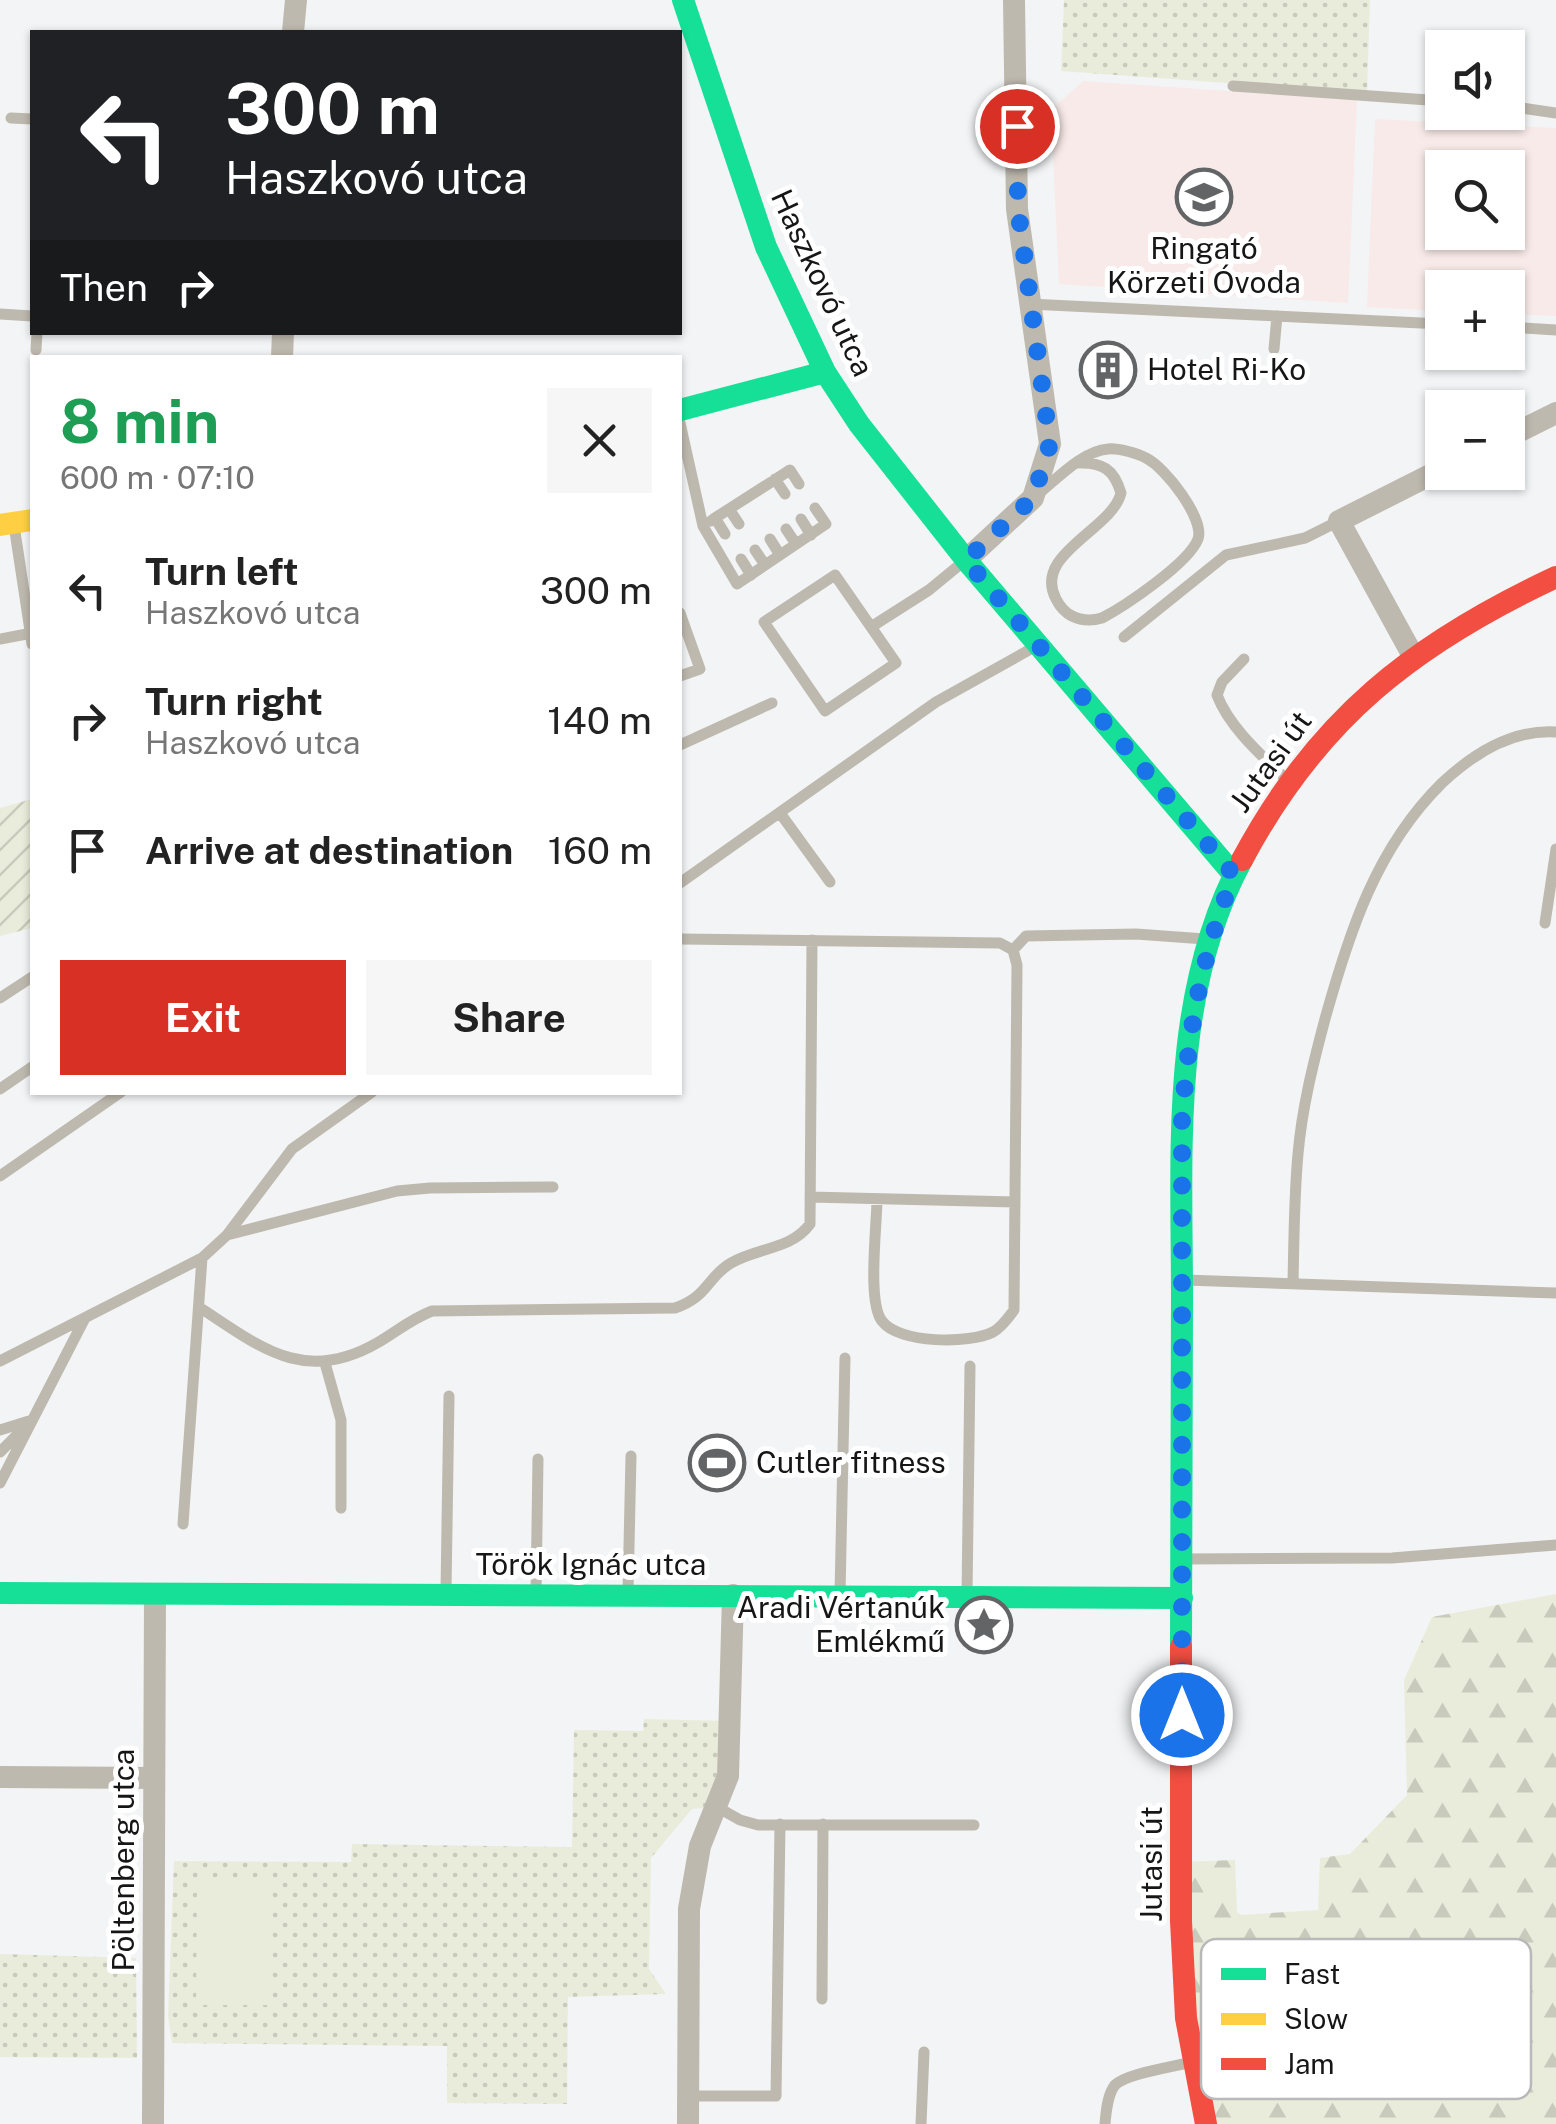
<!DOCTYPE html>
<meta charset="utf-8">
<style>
:root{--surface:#fff;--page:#f6f6f6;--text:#222;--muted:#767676;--accent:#d93025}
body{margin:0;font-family:"Public Sans",sans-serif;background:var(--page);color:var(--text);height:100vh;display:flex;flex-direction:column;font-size:38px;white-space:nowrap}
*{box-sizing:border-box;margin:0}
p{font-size:32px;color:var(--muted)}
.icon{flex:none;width:55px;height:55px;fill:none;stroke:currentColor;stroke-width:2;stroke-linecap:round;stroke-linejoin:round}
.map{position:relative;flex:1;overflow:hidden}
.side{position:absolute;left:30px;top:355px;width:652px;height:740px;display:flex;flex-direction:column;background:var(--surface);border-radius:0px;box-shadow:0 2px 8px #0004}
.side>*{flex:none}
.top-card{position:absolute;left:30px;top:30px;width:652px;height:305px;border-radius:0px;box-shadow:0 2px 8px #0004;background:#202124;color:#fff;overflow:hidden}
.buttons{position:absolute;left:1425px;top:30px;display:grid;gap:20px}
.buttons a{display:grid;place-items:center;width:100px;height:100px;border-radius:0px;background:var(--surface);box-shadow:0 2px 8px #0004;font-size:50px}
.pin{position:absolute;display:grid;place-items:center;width:85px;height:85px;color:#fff;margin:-42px;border:5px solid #fff;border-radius:50%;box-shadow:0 2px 10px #0007}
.me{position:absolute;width:110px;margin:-55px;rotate:0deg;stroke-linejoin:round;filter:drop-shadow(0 0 8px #0008)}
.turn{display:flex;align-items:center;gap:35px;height:210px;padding:0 30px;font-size:45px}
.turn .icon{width:130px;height:130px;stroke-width:2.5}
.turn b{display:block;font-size:70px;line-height:85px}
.then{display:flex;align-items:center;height:95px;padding:0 30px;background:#0003;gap:20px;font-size:38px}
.round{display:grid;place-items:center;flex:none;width:105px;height:105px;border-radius:0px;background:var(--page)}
.overview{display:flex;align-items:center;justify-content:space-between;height:170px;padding:0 30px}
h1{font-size:60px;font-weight:700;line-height:75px;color:#1e9e55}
.action{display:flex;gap:20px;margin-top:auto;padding:20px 30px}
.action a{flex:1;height:115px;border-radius:0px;background:var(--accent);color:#fff;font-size:40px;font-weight:700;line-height:115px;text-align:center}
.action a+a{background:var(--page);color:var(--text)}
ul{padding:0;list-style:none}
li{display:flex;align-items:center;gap:30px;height:130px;padding:0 30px}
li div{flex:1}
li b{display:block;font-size:38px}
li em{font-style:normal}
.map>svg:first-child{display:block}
</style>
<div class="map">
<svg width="1556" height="2124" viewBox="0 0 1556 2124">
<defs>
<pattern id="grass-dots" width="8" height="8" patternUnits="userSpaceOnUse" patternTransform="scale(2.5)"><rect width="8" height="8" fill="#eaecdb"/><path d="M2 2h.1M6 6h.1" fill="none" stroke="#c8cabb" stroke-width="1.8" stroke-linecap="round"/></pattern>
<pattern id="forest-firs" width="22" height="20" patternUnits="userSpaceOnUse" patternTransform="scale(2.5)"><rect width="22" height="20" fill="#eaecdb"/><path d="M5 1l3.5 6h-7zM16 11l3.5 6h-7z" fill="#c8cabb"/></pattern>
<pattern id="garden-furrows" width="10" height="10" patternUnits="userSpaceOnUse" patternTransform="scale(2.5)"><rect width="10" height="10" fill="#eaecdb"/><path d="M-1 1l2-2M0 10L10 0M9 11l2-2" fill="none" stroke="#c8cabb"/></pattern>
</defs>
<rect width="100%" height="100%" fill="#f3f4f5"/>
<path fill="#f8eae8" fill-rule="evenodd" d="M 1083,81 L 1357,100 L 1348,303 L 1059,284 L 1051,110 Z
M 1375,119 L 1556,128 L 1556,316 L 1508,314 L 1508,288 L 1442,288 L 1442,311 L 1367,307 ZM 1442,168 L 1508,168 L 1508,232 L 1442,232 Z"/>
<path fill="url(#grass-dots)" d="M 1064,0 L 1370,0 L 1367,93 L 1061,71 Z
M 644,1719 L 730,1721 L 717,1807 L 692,1809 L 651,1858 L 649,1969 L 666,1994 L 568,1997 L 567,2104 L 447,2103 L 447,2046 L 172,2043 L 168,2016 L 174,1861 L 351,1862 L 352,1844 L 572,1847 L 574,1730 L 643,1731 Z
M 0,1954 L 136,1958 L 137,2058 L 0,2057 Z"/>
<path fill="url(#forest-firs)" d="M 1556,1594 L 1556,2124 L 1203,2124 L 1179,1862 L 1235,1860 L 1237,1912 L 1241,1915 L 1318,1910 L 1320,1858 L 1350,1854 L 1407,1795 L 1404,1680 L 1432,1617 Z"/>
<path fill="url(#garden-furrows)" d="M 32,799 L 32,928 L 0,936 L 0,808 Z"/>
<path fill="#eaecdb" d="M 197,1879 L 272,1880 L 270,2005 L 196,2005 Z"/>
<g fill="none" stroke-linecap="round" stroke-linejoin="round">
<path stroke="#beb9ae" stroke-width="11" d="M 1233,86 L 1442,101
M 1508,106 L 1556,113
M 11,118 L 32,119
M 1029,304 L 1442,324
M 0,314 L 32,316
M 1508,327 L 1556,330
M 1274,349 L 1277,316
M 36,350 L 37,332
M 680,423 L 703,526 L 737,584 L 826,524 L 815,508
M 775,479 L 785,494
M 1037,495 C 1056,480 1082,451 1108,449 C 1118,448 1137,453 1146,458 C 1165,467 1205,519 1198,539 C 1189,563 1125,606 1102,618 C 1092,621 1082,621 1072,616 C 1064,612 1060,607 1056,599 C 1032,554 1112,530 1121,493 C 1114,469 1102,462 1078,463
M 729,509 L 739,524
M 715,518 L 790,470 L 799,484
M 801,519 L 811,535
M 711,521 L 715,518 L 725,534
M 14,525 L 32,644
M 786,529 L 796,544
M 770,539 L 780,555
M 755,550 L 765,565
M 741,559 L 751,575
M 835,575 L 896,663 L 825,711 L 764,622 Z
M 680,613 L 700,669 L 680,676
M 871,627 L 929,590 L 963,562
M 1124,637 L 1226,555 L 1305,538 L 1339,521
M 0,639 L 32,633
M 1244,659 L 1222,682 L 1217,695 C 1229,727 1262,756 1286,779
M 680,745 L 772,703
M 780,813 L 830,882
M 680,883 L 936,702 L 1038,645
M 1545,923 L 1556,849
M 680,939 L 1000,943 L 1013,950 L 1017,965 L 1014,1310 C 1008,1318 1002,1327 993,1332 C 970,1344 899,1344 882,1321 C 867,1302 877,1225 877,1199
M 1013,950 L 1026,936 L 1136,934 L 1205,939
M 0,998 L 32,977
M 0,1089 L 32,1067
M 0,1176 L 121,1092
M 810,1197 L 1015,1202
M 227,1235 L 397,1191 L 430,1188 L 553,1187
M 1185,1280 L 1556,1293
M 1293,1283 C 1294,1240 1294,1197 1298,1154 C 1302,1108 1313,1064 1325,1019 C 1349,933 1376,848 1442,783 C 1473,754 1511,729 1556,732
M 199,1307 C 260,1347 304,1385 377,1343 C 396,1332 411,1319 432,1311 L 675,1308 C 708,1297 707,1277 731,1263 C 758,1247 791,1250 810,1224 L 812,940
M 0,1361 L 202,1258 L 227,1235 L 292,1149 L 372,1092
M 325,1363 L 341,1420 L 341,1508
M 0,1430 L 29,1421
M 0,1452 L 23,1429
M 0,1483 L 85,1318
M 183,1524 L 202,1258
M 1182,1559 L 1392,1558 L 1556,1545
M 446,1591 L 449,1396
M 628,1592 L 631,1456
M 840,1594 L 845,1358
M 536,1595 L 538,1459
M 967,1596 L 970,1366
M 717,1807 L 740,1820 L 758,1825 L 974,1825
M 822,1999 L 823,1824
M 688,2096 L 776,2096 L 780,1824
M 921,2124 L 924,2052
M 1105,2124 C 1106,2113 1107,2095 1115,2085 C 1127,2073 1174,2067 1191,2062"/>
<path stroke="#beb9ae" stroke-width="22" d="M 293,32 L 296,0
M 282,358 L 283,332
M 1508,437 L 1556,413
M 966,560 L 1033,498 L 1050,444 L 1017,209 L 1014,0
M 1412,654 L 1339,521 L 1442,469
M 0,1777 L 154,1778
M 153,2124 L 155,1595
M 688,2124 L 689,1909 L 700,1846 L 728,1776 L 733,1595"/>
<path stroke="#16e098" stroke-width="22" d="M 683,0 L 766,247 L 825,372 L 859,424 L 966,560 L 1234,875
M 680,410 L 825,372
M 0,1593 L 1182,1598
M 1181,1647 C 1181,1531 1182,1415 1182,1298 C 1182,1153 1170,993 1242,860"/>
<path stroke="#ffcf43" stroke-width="22" d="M 0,525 L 32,520"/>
<path stroke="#f24e42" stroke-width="22" d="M 1242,860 C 1317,719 1413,644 1556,577
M 1181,1647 L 1181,1921 L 1186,2018 L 1206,2124"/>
</g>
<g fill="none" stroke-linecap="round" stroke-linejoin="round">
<path stroke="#1a73e8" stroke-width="18" stroke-dasharray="0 32.4" d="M 1017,126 L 1018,209 L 1050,444 L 1033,498 L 966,560 L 1234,875 C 1200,962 1189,1027 1182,1120 L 1182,1715"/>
</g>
<defs>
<g id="school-ring" transform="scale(2.875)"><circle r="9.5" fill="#fff" stroke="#636465" stroke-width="1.5"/><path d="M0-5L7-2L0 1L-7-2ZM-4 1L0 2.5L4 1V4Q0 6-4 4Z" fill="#636465"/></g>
<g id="building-ring" transform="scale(2.875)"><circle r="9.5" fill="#fff" stroke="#636465" stroke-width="1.5"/><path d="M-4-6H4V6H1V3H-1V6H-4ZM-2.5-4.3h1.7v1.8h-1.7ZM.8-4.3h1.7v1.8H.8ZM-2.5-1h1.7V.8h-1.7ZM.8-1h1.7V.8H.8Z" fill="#636465"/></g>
<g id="stadium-ring" transform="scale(2.875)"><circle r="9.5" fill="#fff" stroke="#636465" stroke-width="1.5"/><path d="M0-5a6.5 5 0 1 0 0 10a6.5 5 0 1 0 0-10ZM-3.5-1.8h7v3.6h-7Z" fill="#636465"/></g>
<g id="sight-ring" transform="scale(2.875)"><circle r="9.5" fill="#fff" stroke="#636465" stroke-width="1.5"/><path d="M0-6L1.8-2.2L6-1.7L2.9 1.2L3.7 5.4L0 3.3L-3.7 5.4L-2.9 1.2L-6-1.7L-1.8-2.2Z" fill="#636465"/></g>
</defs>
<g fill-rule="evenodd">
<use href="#school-ring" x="1204" y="197"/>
<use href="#building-ring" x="1108" y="370"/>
<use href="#stadium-ring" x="717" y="1463"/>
<use href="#sight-ring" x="984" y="1625"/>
</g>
<g text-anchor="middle" stroke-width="10" stroke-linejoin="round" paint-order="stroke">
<g font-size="30" fill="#161617" stroke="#fff" text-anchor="start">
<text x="1204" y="259" text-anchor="middle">Ringató<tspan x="1204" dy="34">Körzeti Óvoda</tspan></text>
<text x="1147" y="380">Hotel Ri-Ko</text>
<text x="756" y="1473">Cutler fitness</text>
<text x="945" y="1618" text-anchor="end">Aradi Vértanúk<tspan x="945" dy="34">Emlékmű</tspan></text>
</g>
<g font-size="30" fill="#161617" stroke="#fff">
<text transform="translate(822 283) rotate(65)" y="10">Haszkovó utca</text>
<text transform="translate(1271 762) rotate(-54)" y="10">Jutasi út</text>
<text x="591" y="1575">Török Ignác utca</text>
<text transform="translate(124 1860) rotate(-90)" y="10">Pöltenberg utca</text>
<text transform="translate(1152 1864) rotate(-90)" y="10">Jutasi út</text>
</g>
</g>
<rect x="1201" y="1939" width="330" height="160" rx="15" fill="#fff" stroke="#b9b9b9" stroke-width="2.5"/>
<rect x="1221" y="1968" width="45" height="12" fill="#16e098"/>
<rect x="1221" y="2013" width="45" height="12" fill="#ffcf43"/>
<rect x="1221" y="2058" width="45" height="12" fill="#f24e42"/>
<g font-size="28" fill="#161617">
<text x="1284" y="1984">Fast</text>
<text x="1284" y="2029">Slow</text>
<text x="1284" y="2074">Jam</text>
</g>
</svg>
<div class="buttons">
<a><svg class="icon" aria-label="sound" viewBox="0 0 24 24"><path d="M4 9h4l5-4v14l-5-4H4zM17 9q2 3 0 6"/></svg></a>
<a><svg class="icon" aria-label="search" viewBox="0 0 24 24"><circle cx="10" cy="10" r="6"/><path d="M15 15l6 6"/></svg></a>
<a>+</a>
<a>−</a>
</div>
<div class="pin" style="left:1017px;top:126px;background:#d93025"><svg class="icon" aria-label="arrive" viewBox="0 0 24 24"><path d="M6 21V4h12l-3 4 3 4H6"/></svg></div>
<svg class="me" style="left:1182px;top:1715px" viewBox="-20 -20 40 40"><circle r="17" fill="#1a73e8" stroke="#fff" stroke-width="3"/><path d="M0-11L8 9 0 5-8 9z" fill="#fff"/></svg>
<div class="top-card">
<div class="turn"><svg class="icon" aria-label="left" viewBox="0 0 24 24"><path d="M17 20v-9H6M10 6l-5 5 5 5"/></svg><div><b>300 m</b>Haszkovó utca</div></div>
<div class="then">Then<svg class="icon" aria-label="right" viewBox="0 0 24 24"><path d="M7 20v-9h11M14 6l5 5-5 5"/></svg></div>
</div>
<section class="side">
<div class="overview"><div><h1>8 min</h1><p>600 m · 07:10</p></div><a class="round"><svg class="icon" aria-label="close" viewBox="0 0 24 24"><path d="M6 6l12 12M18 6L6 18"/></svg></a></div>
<ul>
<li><svg class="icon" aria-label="left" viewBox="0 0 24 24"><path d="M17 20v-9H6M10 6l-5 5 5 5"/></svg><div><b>Turn left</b><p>Haszkovó utca</p></div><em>300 m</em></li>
<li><svg class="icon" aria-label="right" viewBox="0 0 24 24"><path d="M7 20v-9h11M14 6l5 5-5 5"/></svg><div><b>Turn right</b><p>Haszkovó utca</p></div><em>140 m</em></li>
<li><svg class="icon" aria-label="arrive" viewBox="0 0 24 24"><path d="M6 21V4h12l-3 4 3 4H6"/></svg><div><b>Arrive at destination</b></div><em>160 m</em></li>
</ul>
<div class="action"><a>Exit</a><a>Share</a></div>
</section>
</div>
